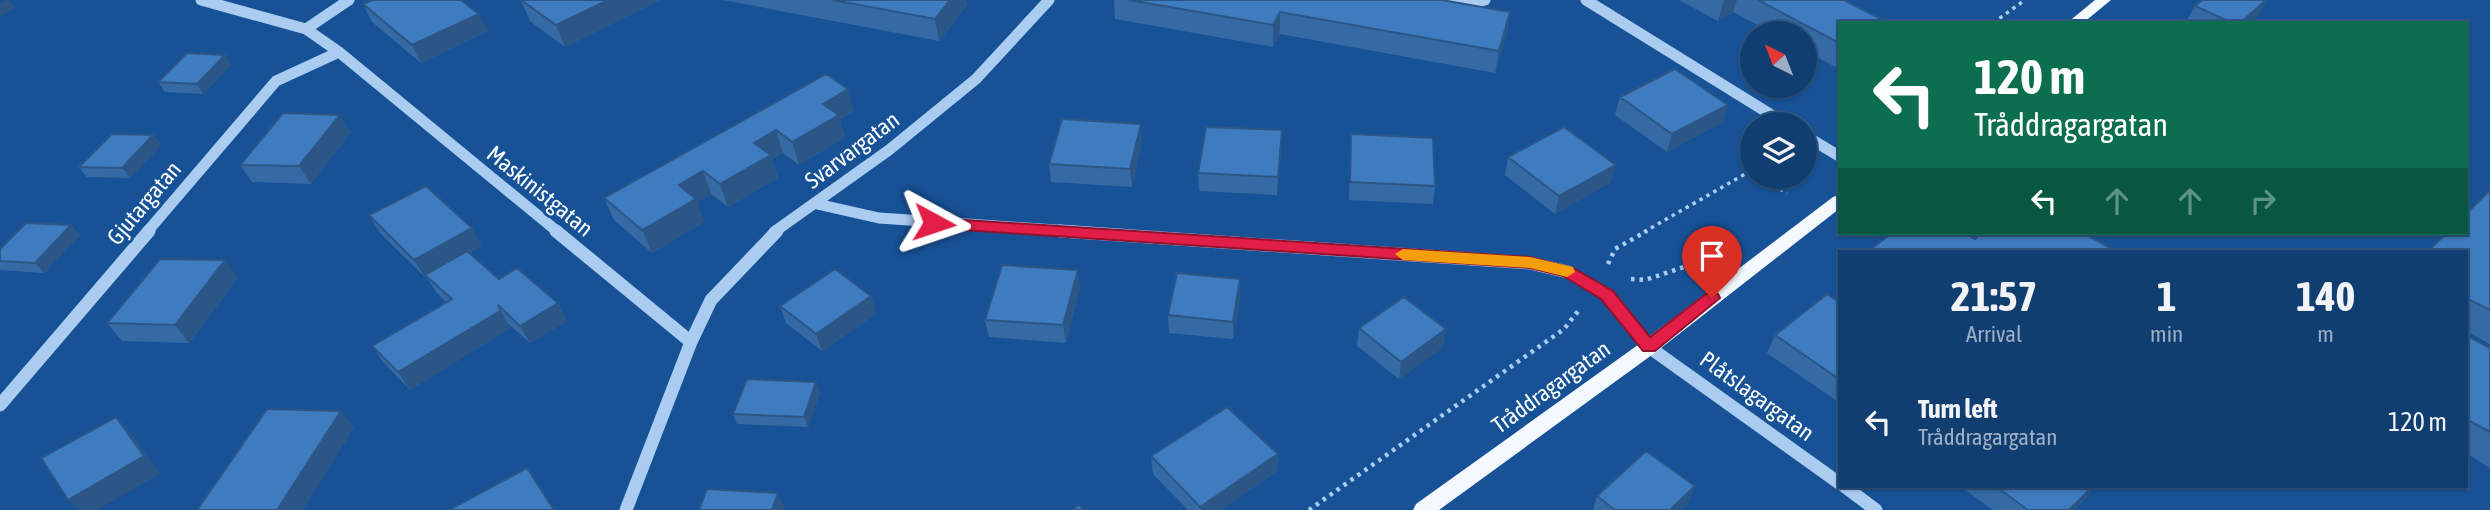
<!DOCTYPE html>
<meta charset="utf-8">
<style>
:root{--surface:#113e71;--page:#1e4979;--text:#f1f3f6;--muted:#9caec3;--line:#305784}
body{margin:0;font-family:"Asap Condensed",sans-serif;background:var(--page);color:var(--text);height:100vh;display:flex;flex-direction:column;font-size:26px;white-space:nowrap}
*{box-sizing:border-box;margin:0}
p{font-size:23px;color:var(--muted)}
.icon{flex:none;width:38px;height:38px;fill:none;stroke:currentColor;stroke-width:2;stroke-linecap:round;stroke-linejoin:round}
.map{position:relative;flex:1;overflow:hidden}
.details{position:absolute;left:1838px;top:250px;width:630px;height:238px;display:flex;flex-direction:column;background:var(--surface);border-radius:0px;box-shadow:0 2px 5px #0004,0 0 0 2px var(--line)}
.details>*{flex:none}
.top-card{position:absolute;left:1838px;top:21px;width:630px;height:214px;border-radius:0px;box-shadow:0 2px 5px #0004,0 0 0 2px var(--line);background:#0b6e4f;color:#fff;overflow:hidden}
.needle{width:46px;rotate:318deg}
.tools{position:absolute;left:1740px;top:21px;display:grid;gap:14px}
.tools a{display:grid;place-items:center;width:77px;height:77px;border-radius:50%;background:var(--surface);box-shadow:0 2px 5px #0004,0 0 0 2px var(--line);font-size:35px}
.pin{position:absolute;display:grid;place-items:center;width:60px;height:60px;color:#fff;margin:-72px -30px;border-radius:50% 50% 50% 0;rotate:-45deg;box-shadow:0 0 7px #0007}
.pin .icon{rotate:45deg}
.me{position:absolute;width:77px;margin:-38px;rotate:95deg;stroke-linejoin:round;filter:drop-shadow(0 0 5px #0008)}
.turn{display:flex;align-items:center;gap:24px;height:147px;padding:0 21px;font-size:32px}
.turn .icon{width:91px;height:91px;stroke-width:2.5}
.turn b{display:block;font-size:49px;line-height:60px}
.lanes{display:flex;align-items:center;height:66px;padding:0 21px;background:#0003;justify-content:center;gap:35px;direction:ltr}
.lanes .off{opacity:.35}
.eta{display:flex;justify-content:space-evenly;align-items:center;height:119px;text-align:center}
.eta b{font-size:42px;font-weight:700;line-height:49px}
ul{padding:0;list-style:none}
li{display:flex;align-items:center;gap:21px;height:105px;padding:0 21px}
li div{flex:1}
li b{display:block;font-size:26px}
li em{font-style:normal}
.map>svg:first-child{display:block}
</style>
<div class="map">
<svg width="2490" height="510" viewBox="0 0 2490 510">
<rect width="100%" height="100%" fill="#175297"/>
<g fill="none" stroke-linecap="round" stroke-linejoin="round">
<path stroke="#aaccf1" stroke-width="3.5" stroke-dasharray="3.5 4.5" stroke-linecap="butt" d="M 1993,23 L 2025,0
M 1759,177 L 1787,193
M 1644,232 L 1752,170"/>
<path stroke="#aaccf1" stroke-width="4.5" stroke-dasharray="3.5 5" stroke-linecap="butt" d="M 1608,264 L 1615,249 L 1647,231
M 1631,279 L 1645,280 L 1693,264
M 1309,510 L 1564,329 L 1579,310"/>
<path stroke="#aaccf1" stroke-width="11" d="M 201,0 L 306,29 L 339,52 L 558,232
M 1586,0 L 1786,124
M 1444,6 L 1485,0
M 306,29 L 349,0
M 1804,135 L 1839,156
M 817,204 L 879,218 L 1085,232
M 147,232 L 276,81 L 339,52
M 774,232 L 889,150 L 976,79 L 1049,0"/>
<path stroke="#aaccf1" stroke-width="13" d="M 556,231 L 691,342 L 626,510
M 1060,231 L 1530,263 L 1568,272 L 1607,295 L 1649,347 L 1839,483
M 691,342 L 711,300 L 777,231
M 0,405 L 149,231
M 1844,486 L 1876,510"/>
<path fill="#f4f9ff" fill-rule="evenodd" d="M 2095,0 L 2111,0 L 2083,23 L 2067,23 Z
M 1839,195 L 1839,209 L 1656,352 L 1439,510 L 1413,510 L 1416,504 L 1642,342 L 1833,197 Z"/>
</g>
<path fill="#366aa4" d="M 521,0 L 660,0 L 565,47 L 530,21 Z
M 723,0 L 966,0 L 967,5 L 939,41 Z
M 1114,0 L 1442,0 L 1510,12 L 1507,33 L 1495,73 L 1280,34 L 1273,47 L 1115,19 Z
M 1679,0 L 1844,0 L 1839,23 L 1839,69 L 1804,50 L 1804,33 L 1773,33 L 1733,12 L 1718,21 Z
M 2202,0 L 2267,0 L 2258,15 L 2249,23 L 2185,23 L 2195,6 Z
M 363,4 L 479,14 L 488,31 L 421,63 L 372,22 Z
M 231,65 L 203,94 L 165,92 L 158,82 Z
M 826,74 L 854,111 L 840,119 L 845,137 L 799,165 L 783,153 L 772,159 L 778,178 L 728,207 L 711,194 L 697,202 L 704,222 L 652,253 L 614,220 L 604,198 Z
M 1620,97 L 1728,105 L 1723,122 L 1667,152 L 1615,115 Z
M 340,115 L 351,132 L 311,184 L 252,182 L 240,165 Z
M 1282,130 L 1277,195 L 1199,191 L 1198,173 Z
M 1351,134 L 1435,186 L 1433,204 L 1349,200 Z
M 153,135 L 161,145 L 130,178 L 87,177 L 79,167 Z
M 1142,141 L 1132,187 L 1051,182 L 1049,164 Z
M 1508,157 L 1611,182 L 1555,214 L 1505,175 Z
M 2490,190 L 2490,344 L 2466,331 L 2466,252 Z
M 369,215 L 482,246 L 469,253 L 499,279 L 558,303 L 567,321 L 530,343 L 507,323 L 510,328 L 410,390 L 384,363 L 372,346 L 446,302 L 436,292 L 426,276 L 425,277 L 380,233 Z
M 71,225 L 80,235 L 44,273 L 0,270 L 0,249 Z
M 1892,233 L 2083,233 L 2118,252 L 1870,252 L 1871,249 Z
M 238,278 L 189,343 L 122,341 L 107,323 Z
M 1240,279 L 1240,297 L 1233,339 L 1169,333 L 1168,315 Z
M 1080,288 L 1066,343 L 989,337 L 985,320 Z
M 871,296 L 876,314 L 822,351 L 786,323 L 780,306 Z
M 1839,302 L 1839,400 L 1837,401 L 1767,353 L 1775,335 Z
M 1359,328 L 1446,329 L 1443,347 L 1399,379 L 1357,346 Z
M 2466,335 L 2490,348 L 2490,468 L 2466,453 Z
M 816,382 L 820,392 L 808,427 L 737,424 L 733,414 Z
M 1278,454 L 1277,471 L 1221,510 L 1188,510 L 1153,474 L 1151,456 Z
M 1960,486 L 2095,486 L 2086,498 L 2074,510 L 1993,510 Z
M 1597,496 L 1688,504 L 1682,510 L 1593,510 Z"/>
<path fill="#2c5686" d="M 6,0 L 9,0 L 15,8 L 0,17 L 0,3 Z
M 608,0 L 660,0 L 565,47 L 556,25 Z
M 950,0 L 966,0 L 967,5 L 939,41 L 935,19 Z
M 1724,0 L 1737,0 L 1733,12 L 1718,21 Z
M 2266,0 L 2267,0 L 2258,15 L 2249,23 L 2240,23 Z
M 1280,12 L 1280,34 L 1273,47 L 1273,25 Z
M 1510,12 L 1507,33 L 1495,73 L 1499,51 Z
M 479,14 L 488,31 L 421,63 L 412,45 Z
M 225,55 L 231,65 L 203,94 L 197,84 Z
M 848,89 L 854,111 L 840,119 L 845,137 L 799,165 L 792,142 L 823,104 Z
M 1728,105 L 1723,122 L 1667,152 L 1672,134 Z
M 340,115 L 351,132 L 311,184 L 299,166 Z
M 1141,124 L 1142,141 L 1132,187 L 1130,169 Z
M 776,130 L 783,153 L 772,159 L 778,178 L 728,207 L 720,184 L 754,143 Z
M 1282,130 L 1282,148 L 1277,195 L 1278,177 Z
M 153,135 L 161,145 L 130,178 L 122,168 Z
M 1616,165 L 1611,182 L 1555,214 L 1559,196 Z
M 703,171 L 711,194 L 697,202 L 704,222 L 652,253 L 642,230 L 679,185 Z
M 71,225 L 80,235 L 44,273 L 35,263 Z
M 472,228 L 482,246 L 425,277 L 414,260 Z
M 225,260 L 238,278 L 189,343 L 175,325 Z
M 1078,270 L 1080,288 L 1066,343 L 1063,325 Z
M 1240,279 L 1240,297 L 1233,339 L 1233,322 Z
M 871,296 L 876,314 L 822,351 L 816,334 Z
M 558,303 L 567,321 L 530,343 L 520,326 Z
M 498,305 L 510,328 L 410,390 L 398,372 Z
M 1446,329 L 1443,347 L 1399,379 L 1401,362 Z
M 816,382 L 820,392 L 808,427 L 804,417 Z
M 341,411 L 354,428 L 303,510 L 277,510 Z
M 116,417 L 132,434 L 160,474 L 97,510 L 79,510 L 68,500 Z
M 1278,454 L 1277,471 L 1221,510 L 1201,510 L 1200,507 Z
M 1695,486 L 1688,504 L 1682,510 L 1670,510 Z
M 2093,486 L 2095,486 L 2086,498 L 2074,510 L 2069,510 Z
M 778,493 L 785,510 L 772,510 Z"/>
<path fill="#3f7bbf" stroke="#2c5686" stroke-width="2" d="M 373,0 L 461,0 L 479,14 L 412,45 L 363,4 Z
M 521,0 L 608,0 L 556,25 Z
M 833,0 L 950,0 L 935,19 Z
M 1129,0 L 1442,0 L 1510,12 L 1499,51 L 1280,12 L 1273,25 Z
M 1758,0 L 1844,0 L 1889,23 L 1839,23 L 1839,43 Z
M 2202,0 L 2266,0 L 2240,23 L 2232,23 L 2195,6 Z
M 187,53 L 225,55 L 197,84 L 158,82 Z
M 1675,69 L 1728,105 L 1672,134 L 1620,97 Z
M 826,74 L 848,89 L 823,104 L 839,115 L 792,142 L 776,130 L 754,143 L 771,155 L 720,184 L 703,171 L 679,185 L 696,199 L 642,230 L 604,198 Z
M 283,113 L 340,115 L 299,166 L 240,165 Z
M 1062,119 L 1141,124 L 1130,169 L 1049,164 Z
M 1206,127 L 1282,130 L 1278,177 L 1198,173 Z
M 1564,127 L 1616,165 L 1559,196 L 1508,157 Z
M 112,134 L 153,135 L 122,168 L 79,167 Z
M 1351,134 L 1433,138 L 1435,186 L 1350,182 Z
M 426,186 L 472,228 L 414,260 L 369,215 Z
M 2490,190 L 2490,310 L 2466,298 L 2466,252 L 2427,252 L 2447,233 L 2466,233 L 2466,214 Z
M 26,223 L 71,225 L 35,263 L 0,261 L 0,249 Z
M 1892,233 L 1963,233 L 1975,239 L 1982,233 L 2083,233 L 2118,252 L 1876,252 L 1871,249 Z
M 467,251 L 499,279 L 517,268 L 558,303 L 520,326 L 498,305 L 500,311 L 398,372 L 372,346 L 452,299 L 425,275 Z
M 160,259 L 225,260 L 175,325 L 107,323 Z
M 1002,265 L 1078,270 L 1063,325 L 985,320 Z
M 835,269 L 871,296 L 816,334 L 780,306 Z
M 1177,273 L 1240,279 L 1233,322 L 1168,315 Z
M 1827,294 L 1839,302 L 1839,379 L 1775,335 Z
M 1404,297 L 1446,329 L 1401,362 L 1359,328 Z
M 2466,335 L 2490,348 L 2490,432 L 2466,419 Z
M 747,379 L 816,382 L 804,417 L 733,414 Z
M 1227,407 L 1278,454 L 1200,507 L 1151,456 Z
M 267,409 L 341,411 L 277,510 L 197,510 Z
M 116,417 L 144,456 L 68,500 L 41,458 Z
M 1646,451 L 1695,486 L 1670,510 L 1615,510 L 1597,496 Z
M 527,468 L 554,510 L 449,510 Z
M 1995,486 L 2093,486 L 2069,510 L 2028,510 Z
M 707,489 L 778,493 L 772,510 L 699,510 Z
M 1079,505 L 1084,510 L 1072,510 Z"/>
<path fill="#e11d48" stroke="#92132f" stroke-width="2" d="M 934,218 L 1530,257 L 1573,268 L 1613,291 L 1650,337 L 1706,294 L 1718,294 L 1720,298 L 1655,351 L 1643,351 L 1601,299 L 1563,276 L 1530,268 L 934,228 L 926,223 Z"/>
<path fill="#f59e0b" d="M 1403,249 L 1530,257 L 1573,267 L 1575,272 L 1567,277 L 1530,268 L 1403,260 L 1395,254 Z"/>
<g text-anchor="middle" stroke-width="6" stroke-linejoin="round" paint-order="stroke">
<g font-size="23" fill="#fff" stroke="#175297">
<text transform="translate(852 150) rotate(-37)" y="8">Svarvargatan</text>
<text transform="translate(540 191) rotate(39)" y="8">Maskinistgatan</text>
<text transform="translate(144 203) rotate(-50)" y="8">Gjutargatan</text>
<text transform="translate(1551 387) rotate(-36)" y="8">Tråddragargatan</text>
<text transform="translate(1757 396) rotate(36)" y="8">Plåtslagargatan</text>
</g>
</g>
</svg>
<div class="tools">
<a><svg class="needle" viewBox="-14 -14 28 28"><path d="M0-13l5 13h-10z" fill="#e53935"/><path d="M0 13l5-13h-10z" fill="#9caec3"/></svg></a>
<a><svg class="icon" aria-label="layers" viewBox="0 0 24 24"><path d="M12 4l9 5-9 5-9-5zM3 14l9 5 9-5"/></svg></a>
</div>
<div class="pin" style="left:1712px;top:298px;background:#d93025"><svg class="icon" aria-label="arrive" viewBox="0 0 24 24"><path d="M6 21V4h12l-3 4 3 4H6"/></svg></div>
<svg class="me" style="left:934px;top:223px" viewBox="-20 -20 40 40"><path d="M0-17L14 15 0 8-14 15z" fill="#e11d48" stroke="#fff" stroke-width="4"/></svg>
<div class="top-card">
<div class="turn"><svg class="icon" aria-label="left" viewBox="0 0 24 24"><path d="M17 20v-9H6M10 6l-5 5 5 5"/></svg><div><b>120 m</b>Tråddragargatan</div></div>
<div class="lanes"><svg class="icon" aria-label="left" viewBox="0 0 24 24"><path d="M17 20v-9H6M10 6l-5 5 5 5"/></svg><svg class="icon off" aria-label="ahead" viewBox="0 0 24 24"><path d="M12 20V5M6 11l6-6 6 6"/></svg><svg class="icon off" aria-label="ahead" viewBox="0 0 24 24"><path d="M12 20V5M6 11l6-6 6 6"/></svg><svg class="icon off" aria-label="right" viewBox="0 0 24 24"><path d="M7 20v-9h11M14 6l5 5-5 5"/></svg></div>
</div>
<section class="details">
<div class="eta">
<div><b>21:57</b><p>Arrival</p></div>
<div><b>1</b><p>min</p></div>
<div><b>140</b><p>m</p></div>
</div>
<ul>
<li><svg class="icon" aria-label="left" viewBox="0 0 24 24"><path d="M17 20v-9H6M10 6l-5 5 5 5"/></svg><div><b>Turn left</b><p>Tråddragargatan</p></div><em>120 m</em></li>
</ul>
</section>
</div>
